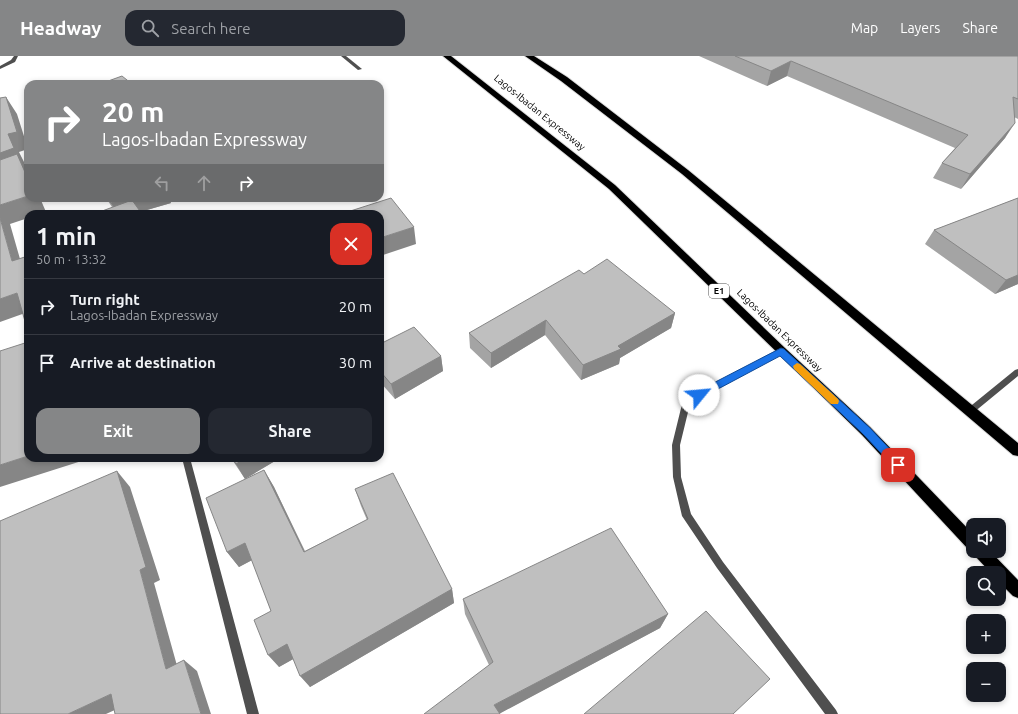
<!DOCTYPE html>
<meta charset="utf-8">
<style>
:root{--surface:#171b24;--page:#242831;--text:#f1f3f6;--muted:#9ea1a6;--line:#363941;--accent:#858687}
body{margin:0;font-family:Ubuntu,sans-serif;background:var(--page);color:var(--text);height:100vh;display:flex;flex-direction:column;font-size:15px;white-space:nowrap}
*{box-sizing:border-box;margin:0}
p{font-size:13px;color:var(--muted)}
.icon{flex:none;width:22px;height:22px;fill:none;stroke:currentColor;stroke-width:2;stroke-linecap:round;stroke-linejoin:round}
.map{position:relative;flex:1;overflow:hidden}
.sheet{position:absolute;left:24px;top:154px;width:360px;height:252px;display:flex;flex-direction:column;background:var(--surface);border-radius:12px;box-shadow:0 2px 6px #0003}
.sheet>*{flex:none}
.top-card{position:absolute;left:24px;top:24px;width:360px;height:122px;border-radius:12px;box-shadow:0 2px 6px #0003;background:#858687;color:#fff;overflow:hidden}
.controls{position:absolute;left:966px;top:462px;display:grid;gap:8px}
.controls a{display:grid;place-items:center;width:40px;height:40px;border-radius:8px;background:var(--surface);box-shadow:0 2px 6px #0003;font-size:20px}
.pin{position:absolute;display:grid;place-items:center;width:34px;height:34px;color:#fff;margin:-17px;border-radius:8px;box-shadow:0 2px 6px #0006}
.me{position:absolute;width:44px;margin:-22px;rotate:62deg;stroke-linejoin:round;filter:drop-shadow(0 0 3px #0008)}
.turn{display:flex;align-items:center;gap:14px;height:84px;padding:0 12px;font-size:18px}
.turn .icon{width:52px;height:52px;stroke-width:2.5}
.turn b{display:block;font-size:28px;line-height:34px}
.lanes{display:flex;align-items:center;height:38px;padding:0 12px;background:#0003;justify-content:center;gap:20px;direction:ltr}
.lanes .off{opacity:.35}
.round{display:grid;place-items:center;flex:none;width:42px;height:42px;border-radius:12px;background:var(--page)}
.summary{display:flex;align-items:center;justify-content:space-between;height:68px;padding:0 12px}
h1{font-size:24px;font-weight:600;line-height:30px}
.button{display:flex;gap:8px;margin-top:auto;padding:8px 12px}
.button a{flex:1;height:46px;border-radius:12px;background:var(--accent);color:#fff;font-size:16px;font-weight:600;line-height:46px;text-align:center}
.button a+a{background:var(--page);color:var(--text)}
ul{padding:0;list-style:none}
li{display:flex;align-items:center;gap:12px;height:56px;padding:0 12px;border-top:1px solid var(--line)}
li div{flex:1}
li b{display:block;font-size:15px}
li em{font-style:normal}
header{display:flex;align-items:center;gap:24px;box-sizing:border-box;height:56px;padding:0 20px;background:var(--accent);color:#fff}
header strong{font-size:19px}
nav{display:flex;gap:22px;margin-inline-start:auto;font-size:14px}
.search{width:280px;height:36px;background:var(--page);display:flex;align-items:center;gap:10px;box-sizing:border-box;padding:0 14px;border-radius:12px;color:var(--muted);font-size:15px}
.map>svg:first-child{display:block}
</style>
<header>
<strong>Headway</strong>
<div class="search"><svg class="icon" aria-label="search" viewBox="0 0 24 24"><circle cx="10" cy="10" r="6"/><path d="M15 15l6 6"/></svg>Search here</div>
<nav><a>Map</a><a>Layers</a><a>Share</a></nav>
</header>
<div class="map">
<svg width="1018" height="658" viewBox="0 0 1018 658">
<rect width="100%" height="100%" fill="#fff"/>
<g fill="none" stroke-linecap="round" stroke-linejoin="round">
<g stroke="#dbdbdb" stroke-width="2">
<path id="highway" d="M 443,0 L 451,0 L 615,129 L 785,292 L 870,371 L 973,478 L 973,495 L 990,495 L 1018,524 L 1018,542 L 1013,540 L 999,526 L 999,517 L 991,517 L 975,500 L 973,495 L 968,493 L 862,379 L 609,133 Z
M 525,0 L 534,0 L 567,21 L 688,114 L 1018,387 L 1018,400 L 1013,399 L 682,118 L 561,25 Z"/>
</g>
<path fill="#4f4f4f" fill-rule="evenodd" d="M 341,0 L 346,0 L 362,13 L 358,14 Z"/>
<path fill="#4f4f4f" fill-rule="evenodd" d="M 14,0 L 18,0 L 15,6 L 0,13 L 0,10 L 11,4 Z
M 781,292 L 784,293 L 785,295 L 784,297 L 690,348 L 680,389 L 681,421 L 691,458 L 723,506 L 836,654 L 838,658 L 825,658 L 717,512 L 682,460 L 673,421 L 672,389 L 683,344 Z
M 1018,313 L 1018,320 L 973,357 L 967,357 L 966,355 L 967,353 L 1015,314 Z
M 182,402 L 190,402 L 259,658 L 247,658 Z"/>
<use href="#highway" fill="#000" fill-rule="evenodd"/>
</g>
<path fill="#a4a4a4" d="M 699,0 L 1018,0 L 1018,63 L 1014,61 L 1005,82 L 961,133 L 933,122 L 942,107 L 955,92 L 787,20 L 767,30 Z
M 106,142 L 168,142 L 171,147 L 140,156 L 112,151 Z
M 1018,142 L 1018,228 L 995,238 L 925,188 L 934,174 Z
M 584,218 L 675,257 L 671,272 L 620,302 L 619,308 L 581,324 L 545,279 L 491,312 L 470,292 L 469,277 Z
M 380,288 L 441,300 L 443,315 L 395,343 L 380,326 Z
M 231,402 L 280,402 L 245,423 Z
M 264,414 L 274,431 L 305,495 L 367,464 L 361,450 L 355,433 L 452,533 L 454,547 L 310,631 L 293,603 L 279,611 L 271,555 L 252,504 L 239,511 L 227,496 Z
M 463,543 L 668,558 L 660,572 L 500,657 L 489,609 L 465,558 Z"/>
<path fill="#868686" d="M 791,5 L 787,20 L 767,30 L 771,15 Z
M 6,41 L 17,58 L 28,93 L 19,96 L 26,110 L 25,111 L 28,116 L 28,123 L 0,119 L 0,97 L 8,78 Z
M 1015,67 L 1005,82 L 961,133 L 970,118 Z
M 28,140 L 28,142 L 40,142 L 46,156 L 40,158 L 28,158 L 28,162 L 10,168 L 26,224 L 12,205 L 0,162 L 0,149 Z
M 129,142 L 168,142 L 171,147 L 133,158 L 118,158 L 111,147 Z
M 414,171 L 416,188 L 380,200 L 380,182 Z
M 1018,219 L 1018,228 L 995,238 L 1006,224 Z
M 17,237 L 28,256 L 0,266 L 0,243 Z
M 675,257 L 671,272 L 620,302 L 619,308 L 581,324 L 583,309 Z
M 546,264 L 545,279 L 491,312 L 491,297 Z
M 441,300 L 443,315 L 395,343 L 391,328 Z
M 28,400 L 28,402 L 91,402 L 0,431 L 0,409 Z
M 246,402 L 280,402 L 245,423 L 236,408 Z
M 264,414 L 274,431 L 312,511 L 304,496 Z
M 117,415 L 130,431 L 160,524 L 154,527 L 181,624 L 166,613 L 140,514 Z
M 245,487 L 256,502 L 239,511 L 227,496 Z
M 452,533 L 454,547 L 310,631 L 300,620 Z
M 668,558 L 660,572 L 499,658 L 494,649 Z
M 287,588 L 297,601 L 279,611 L 268,599 Z
M 184,604 L 197,615 L 211,658 L 201,658 Z
M 111,638 L 128,648 L 106,658 L 68,658 Z"/>
<path fill="#bfbfbf" stroke="#868686" d="M 735,0 L 1018,0 L 1018,43 L 1013,41 L 1015,67 L 970,118 L 942,107 L 968,79 L 791,5 L 771,15 Z
M 122,20 L 132,28 L 100,28 Z
M 6,41 L 17,76 L 8,78 L 14,92 L 0,97 L 0,42 Z
M 17,98 L 28,123 L 28,140 L 0,149 L 0,104 Z
M 108,142 L 129,142 L 111,147 Z
M 391,142 L 414,171 L 380,182 L 380,158 L 341,158 Z
M 1018,142 L 1018,219 L 1006,224 L 934,174 Z
M 132,144 L 142,158 L 94,158 Z
M 0,162 L 12,205 L 28,200 L 28,276 L 17,237 L 0,243 Z
M 607,203 L 675,257 L 618,290 L 621,293 L 583,309 L 546,264 L 491,297 L 469,277 L 579,214 L 584,218 Z
M 414,271 L 441,300 L 391,328 L 380,315 L 380,288 Z
M 28,286 L 28,400 L 0,409 L 0,295 Z
M 232,402 L 246,402 L 236,408 Z
M 264,414 L 304,496 L 368,463 L 355,433 L 393,417 L 452,533 L 300,620 L 287,588 L 268,599 L 254,564 L 271,555 L 245,487 L 227,496 L 206,442 Z
M 117,415 L 146,511 L 140,514 L 166,613 L 184,604 L 201,658 L 115,658 L 111,638 L 68,658 L 0,658 L 0,465 Z
M 611,472 L 668,558 L 494,649 L 500,658 L 424,658 L 493,606 L 463,543 Z
M 706,555 L 770,623 L 733,658 L 584,658 Z"/>
<path fill="#1a73e8" stroke="#114b97" d="M 781,292 L 784,293 L 870,372 L 902,406 L 903,409 L 902,412 L 898,413 L 895,412 L 863,378 L 780,300 L 703,341 L 696,341 L 695,339 L 696,336 Z"/>
<path fill="#f59e0b" d="M 797,307 L 800,308 L 838,343 L 839,345 L 838,348 L 831,348 L 794,313 L 793,310 Z"/>
<g text-anchor="middle" stroke-width="3" stroke-linejoin="round" paint-order="stroke">
<rect fill="#fff" stroke="#4c4c4c" stroke-width="1" x="709" y="228" width="20" height="14" rx="3"/>
<g font-size="9" font-weight="bold" fill="#000">
<text x="719" y="238">E1</text>
</g>
<g font-size="10" fill="#000" stroke="#fff">
<text transform="translate(540 56) rotate(39)" y="4">Lagos-Ibadan Expressway</text>
<text transform="translate(780 274) rotate(44)" y="4">Lagos-Ibadan Expressway</text>
</g>
</g>
</svg>
<div class="controls">
<a><svg class="icon" aria-label="sound" viewBox="0 0 24 24"><path d="M4 9h4l5-4v14l-5-4H4zM17 9q2 3 0 6"/></svg></a>
<a><svg class="icon" aria-label="search" viewBox="0 0 24 24"><circle cx="10" cy="10" r="6"/><path d="M15 15l6 6"/></svg></a>
<a>+</a>
<a>−</a>
</div>
<div class="pin" style="left:898px;top:409px;background:#d93025"><svg class="icon" aria-label="arrive" viewBox="0 0 24 24"><path d="M6 21V4h12l-3 4 3 4H6"/></svg></div>
<svg class="me" style="left:699px;top:339px" viewBox="-20 -20 40 40"><circle r="19" fill="#fff"/><path d="M0-13L10 11 0 6-10 11z" fill="#1a73e8"/></svg>
<div class="top-card">
<div class="turn"><svg class="icon" aria-label="right" viewBox="0 0 24 24"><path d="M7 20v-9h11M14 6l5 5-5 5"/></svg><div><b>20 m</b>Lagos-Ibadan Expressway</div></div>
<div class="lanes"><svg class="icon off" aria-label="left" viewBox="0 0 24 24"><path d="M17 20v-9H6M10 6l-5 5 5 5"/></svg><svg class="icon off" aria-label="ahead" viewBox="0 0 24 24"><path d="M12 20V5M6 11l6-6 6 6"/></svg><svg class="icon" aria-label="right" viewBox="0 0 24 24"><path d="M7 20v-9h11M14 6l5 5-5 5"/></svg></div>
</div>
<section class="sheet">
<div class="summary"><div><h1>1 min</h1><p>50 m · 13:32</p></div><a class="round" style="background:#d93025;color:#fff"><svg class="icon" aria-label="close" viewBox="0 0 24 24"><path d="M6 6l12 12M18 6L6 18"/></svg></a></div>
<ul>
<li><svg class="icon" aria-label="right" viewBox="0 0 24 24"><path d="M7 20v-9h11M14 6l5 5-5 5"/></svg><div><b>Turn right</b><p>Lagos-Ibadan Expressway</p></div><em>20 m</em></li>
<li><svg class="icon" aria-label="arrive" viewBox="0 0 24 24"><path d="M6 21V4h12l-3 4 3 4H6"/></svg><div><b>Arrive at destination</b></div><em>30 m</em></li>
</ul>
<div class="button"><a>Exit</a><a>Share</a></div>
</section>
</div>
